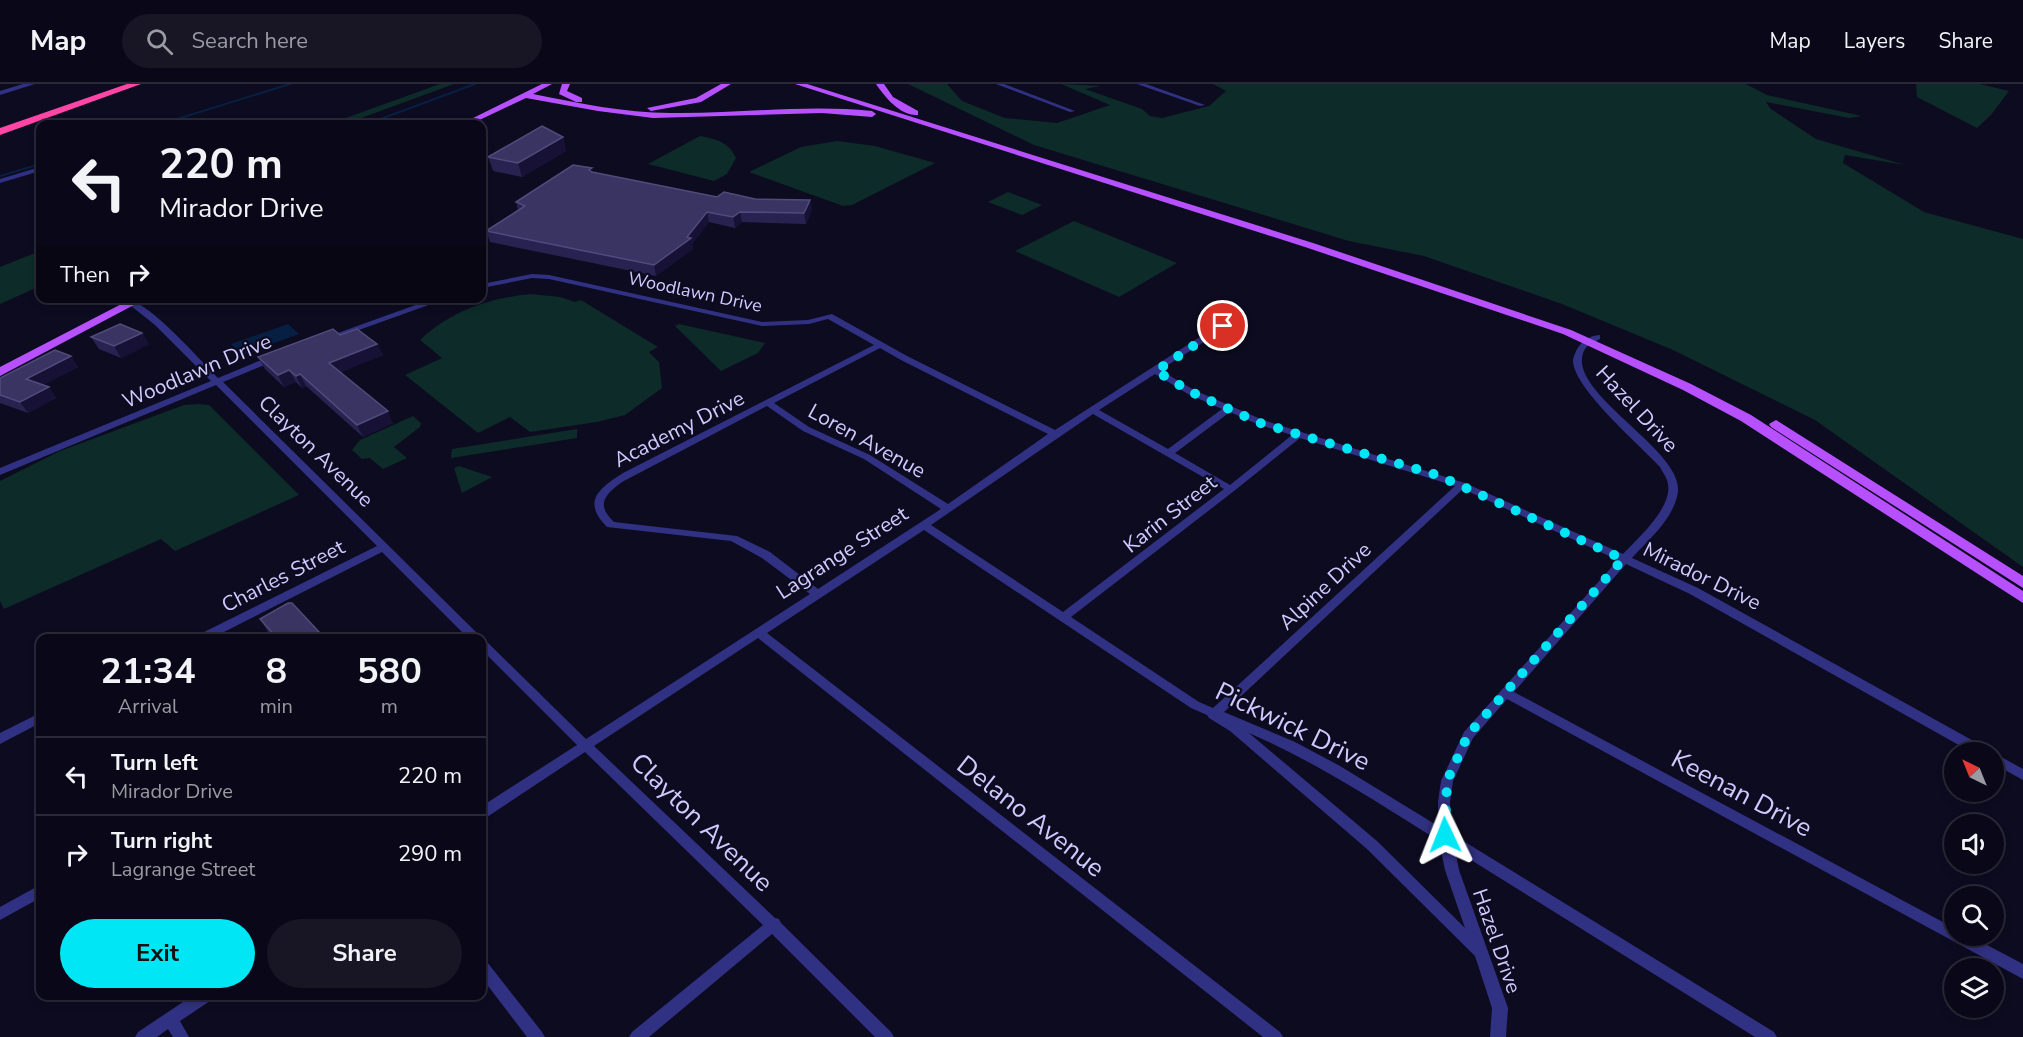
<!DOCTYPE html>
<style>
:root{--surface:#0a0818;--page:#181625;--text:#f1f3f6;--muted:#999aa2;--line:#2a2937;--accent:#00e6f5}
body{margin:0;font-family:"Nunito Sans",sans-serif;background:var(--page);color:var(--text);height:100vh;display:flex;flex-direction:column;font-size:22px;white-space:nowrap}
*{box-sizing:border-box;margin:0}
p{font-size:20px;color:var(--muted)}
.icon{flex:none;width:33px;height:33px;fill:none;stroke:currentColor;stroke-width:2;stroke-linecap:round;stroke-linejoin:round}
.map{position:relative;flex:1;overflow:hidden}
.sheet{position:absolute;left:36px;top:550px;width:450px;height:366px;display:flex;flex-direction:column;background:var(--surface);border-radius:12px;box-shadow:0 3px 9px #0003,0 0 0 2px var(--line)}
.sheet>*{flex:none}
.guide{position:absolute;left:36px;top:36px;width:450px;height:183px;border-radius:12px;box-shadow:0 3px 9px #0003,0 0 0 2px var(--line);background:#0a0818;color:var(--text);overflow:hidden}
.needle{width:39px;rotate:317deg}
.buttons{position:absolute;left:1944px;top:658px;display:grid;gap:12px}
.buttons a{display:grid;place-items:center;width:60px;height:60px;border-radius:50%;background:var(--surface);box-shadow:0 3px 9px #0003,0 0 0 2px var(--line);font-size:30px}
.pin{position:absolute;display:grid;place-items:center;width:51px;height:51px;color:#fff;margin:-26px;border:3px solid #fff;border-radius:50%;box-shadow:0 2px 6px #0007}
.me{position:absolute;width:66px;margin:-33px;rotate:358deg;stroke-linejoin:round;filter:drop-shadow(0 0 4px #0008)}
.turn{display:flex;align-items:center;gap:21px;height:126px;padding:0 24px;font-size:27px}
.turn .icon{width:78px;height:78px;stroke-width:2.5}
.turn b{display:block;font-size:42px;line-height:51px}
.then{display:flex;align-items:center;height:57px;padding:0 24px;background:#0003;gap:12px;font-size:22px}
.eta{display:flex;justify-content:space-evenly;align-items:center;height:102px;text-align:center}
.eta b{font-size:36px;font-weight:700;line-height:42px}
.primary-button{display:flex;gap:12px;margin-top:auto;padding:12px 24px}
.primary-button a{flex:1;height:69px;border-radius:36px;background:var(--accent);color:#111;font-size:24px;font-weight:700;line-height:69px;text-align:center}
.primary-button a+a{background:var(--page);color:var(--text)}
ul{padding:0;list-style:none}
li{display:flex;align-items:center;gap:18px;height:78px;padding:0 24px;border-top:2px solid var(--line)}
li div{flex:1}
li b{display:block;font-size:22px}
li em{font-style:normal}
header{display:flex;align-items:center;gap:36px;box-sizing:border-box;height:84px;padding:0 30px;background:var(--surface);border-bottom:2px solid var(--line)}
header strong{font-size:28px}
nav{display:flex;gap:33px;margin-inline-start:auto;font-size:21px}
.search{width:420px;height:54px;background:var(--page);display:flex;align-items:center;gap:15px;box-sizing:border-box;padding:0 21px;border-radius:33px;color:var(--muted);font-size:22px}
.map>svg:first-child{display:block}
</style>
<header>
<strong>Map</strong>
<div class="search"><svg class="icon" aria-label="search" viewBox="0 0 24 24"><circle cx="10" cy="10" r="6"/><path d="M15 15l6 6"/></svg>Search here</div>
<nav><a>Map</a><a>Layers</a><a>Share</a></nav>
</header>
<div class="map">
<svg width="2023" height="953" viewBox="0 0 2023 953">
<rect width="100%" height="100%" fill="#0d0b20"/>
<path fill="#0d2b28" d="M 440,0 L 454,0 L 345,40 L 329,40 Z
M 908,0 L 947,0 L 962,17 L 1005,34 L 1057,39 L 1110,21 L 1061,0 L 1101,2 L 1085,5 L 1142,25 L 1150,32 L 1162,34 L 1209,22 L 1226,7 L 1213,0 L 1746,0 L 1767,11 L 1862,32 L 1849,34 L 1766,18 L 1771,25 L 1816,55 L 1905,81 L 1845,71 L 1843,79 L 1924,128 L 2023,155 L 2023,483 L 1815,336 L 1673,266 L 1562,220 L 1424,172 L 1349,157 L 1034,61 Z
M 1916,0 L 1980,0 L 2009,7 L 1991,31 L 1977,44 L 1917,13 Z
M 700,52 C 716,55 729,58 736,74 L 727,90 L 714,97 L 648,80 Z
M 837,57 L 875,62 L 935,79 L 852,121 L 843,122 L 749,88 L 801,63 Z
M 1008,108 L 1042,121 L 1022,131 L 988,118 Z
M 1074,137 L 1177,179 L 1119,213 L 1015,167 Z
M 40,167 L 40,202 L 0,220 L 0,183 Z
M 531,210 L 560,213 L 575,218 L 581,216 L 658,263 L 649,268 L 659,278 L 662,304 L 625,331 L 597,338 L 530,348 L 510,333 L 478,349 L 405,291 L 442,274 L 420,256 C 451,227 489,214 531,210 Z
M 679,240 L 765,259 L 758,269 L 721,287 L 675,242 Z
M 198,320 L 209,321 L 299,411 L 175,467 L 161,455 L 4,525 L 0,517 L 0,397 L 60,367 L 184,321 Z
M 413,332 L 421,339 L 420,343 L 394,363 L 407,374 L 383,385 L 370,374 L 362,375 L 352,366 L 360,356 Z
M 577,345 L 577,354 L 451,374 L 452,365 Z
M 459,382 L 492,393 L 462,409 L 454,384 Z"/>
<path fill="#071f43" d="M 288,240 L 299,250 L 242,271 L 231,260 Z"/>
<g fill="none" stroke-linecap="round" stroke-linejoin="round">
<path stroke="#071f43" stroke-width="2" d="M 161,40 L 290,0
M 367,40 L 475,0
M 0,92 L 40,80"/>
<path fill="#313183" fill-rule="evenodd" d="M 996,0 L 1004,0 L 1075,27 L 1070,28 Z
M 1137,0 L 1146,0 L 1205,21 L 1200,22 Z
M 40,83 L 40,87 L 0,99 L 0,95 Z
M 532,190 L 549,191 L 762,238 L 808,236 L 832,230 L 907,272 L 1055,346 L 1220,240 L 1226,240 L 1226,244 L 1160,286 L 1194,306 L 1263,336 L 1465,399 L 1623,470 C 1638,454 1676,421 1667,396 C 1665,391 1662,387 1660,383 C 1640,361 1574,305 1573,277 C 1573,273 1577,264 1580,261 C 1585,255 1593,251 1600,251 L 1600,255 C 1595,258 1588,260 1585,265 C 1561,306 1682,364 1678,407 C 1675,434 1648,456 1632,474 L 1698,504 L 1988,665 L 1990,669 L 1973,669 L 1690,510 L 1626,480 L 1514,608 L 1954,844 L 1954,852 L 1970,852 L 2023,880 L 2023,895 L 1507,615 L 1473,654 L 1453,697 L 1450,718 L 1452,750 L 1774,948 L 1777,953 L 1755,953 L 1455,766 L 1459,786 L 1508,924 L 1506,953 L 1490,953 L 1492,924 L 1475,872 L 1367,765 L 1230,647 L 1209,634 L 1207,631 L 1191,624 L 924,446 L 767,549 L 1280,948 L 1283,953 L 1263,953 L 758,554 L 594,662 L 775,834 L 779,835 L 781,839 L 891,948 L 894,953 L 875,953 L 772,850 L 649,953 L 629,953 L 632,948 L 763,841 L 585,668 L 487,733 L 482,734 L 482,722 L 577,661 L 482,566 L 482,556 L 486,557 L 586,655 L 810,510 L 762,474 L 731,457 L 607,443 C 582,418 598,405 623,389 L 874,261 L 828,235 L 809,240 L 762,242 L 549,195 L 532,194 L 482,204 L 482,200 ZM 880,264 L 901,276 L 1048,350 L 948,420 L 870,371 L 809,343 L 774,319 ZM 1155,290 L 1188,310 L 1222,325 L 1168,365 L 1099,326 ZM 767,322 L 803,347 L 864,375 L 941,425 L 818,505 L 770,468 L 737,452 L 614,438 C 596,421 604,411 622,398 ZM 1230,328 L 1257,340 L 1292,351 L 1230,401 L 1175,369 ZM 1093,330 L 1224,405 L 1063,528 L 931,441 ZM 1300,354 L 1455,402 L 1213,624 L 1199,618 L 1071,533 L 1234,407 ZM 1463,405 L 1618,476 L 1464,648 L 1441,697 L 1438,718 L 1438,742 L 1340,682 L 1295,658 L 1224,628 ZM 1249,649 C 1316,678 1377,718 1439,757 L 1445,786 L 1465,844 L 1377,757 Z
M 127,214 C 154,223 197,273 218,294 L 271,272 L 277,272 L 277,276 L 223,298 L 480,552 L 482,555 L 469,555 L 382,468 L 210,555 L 194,555 L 196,552 L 377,462 L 216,301 L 0,391 L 0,384 L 211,297 L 155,241 L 130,221 L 117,215 Z
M 435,214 L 448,214 L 331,256 L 325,256 L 324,254 Z
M 40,629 L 40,639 L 0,660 L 0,649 Z
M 1994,669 L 2023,685 L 2023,696 L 1994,680 Z
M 40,801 L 40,814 L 0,836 L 0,823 Z
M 482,876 L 487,878 L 542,948 L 545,953 L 527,953 L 482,894 Z
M 192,912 L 212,912 L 210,917 L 180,937 L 189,953 L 173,953 L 168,945 L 157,953 L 135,953 L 138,948 Z"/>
<path fill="#313183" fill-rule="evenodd" d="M 23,0 L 35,0 L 0,11 L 0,7 Z"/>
<path fill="#b751ff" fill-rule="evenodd" d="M 542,0 L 552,0 L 533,10 C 579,19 624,29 670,29 C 738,30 804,20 872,27 L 876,30 L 872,33 L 822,29 L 653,34 L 598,27 L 526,14 L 471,40 L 461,40 Z
M 562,0 L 570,0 L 567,7 L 582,14 L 582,18 L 576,18 L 559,10 Z
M 721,0 L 731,0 L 701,18 L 651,27 L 647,24 L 696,14 Z
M 795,0 L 807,0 L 1313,159 L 1571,246 L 1691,300 L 1751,331 L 2023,507 L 2023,519 L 1741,337 L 1683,306 L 1563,250 L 1305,163 Z
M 876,0 L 884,0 L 893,13 L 918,27 L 918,31 C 900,32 885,13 876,0 Z
M 133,214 L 147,214 L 0,292 L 0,283 Z
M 1776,336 L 2023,492 L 2023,504 L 1771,343 L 1769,340 Z"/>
<path fill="#ff45a5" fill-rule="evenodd" d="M 127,0 L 141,0 L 0,51 L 0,44 Z"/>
</g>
<path fill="#282250" d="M 563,53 L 566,67 L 522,93 L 493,87 L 488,73 Z
M 593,88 L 717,113 L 755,115 L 810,116 L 812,126 L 806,140 L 742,138 L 735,144 L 709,138 L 692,160 L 693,165 L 656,192 L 490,158 L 486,147 L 518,126 L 516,118 Z
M 142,249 L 149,260 L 121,274 L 99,265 L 91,253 Z
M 340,251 L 377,260 L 383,271 L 341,288 L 393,339 L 363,353 L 306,302 L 302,304 L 296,298 L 284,303 L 265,285 L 258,273 Z
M 71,272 L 78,283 L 43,301 L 49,303 L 56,314 L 28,329 L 0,319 L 0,294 Z
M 260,535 L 323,555 L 275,555 L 268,548 Z"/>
<path fill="#161135" d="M 563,53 L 566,67 L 522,93 L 518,79 Z
M 810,116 L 812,126 L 806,140 L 804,129 Z
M 707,128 L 709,138 L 692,160 L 693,165 L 656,192 L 654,181 L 687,153 Z
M 740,128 L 742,138 L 735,144 L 733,133 Z
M 142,249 L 149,260 L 121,274 L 114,262 Z
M 377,260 L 383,271 L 335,291 L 329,279 Z
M 71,272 L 78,283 L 33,306 L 26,295 Z
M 289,286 L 296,298 L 284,303 L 278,291 Z
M 300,290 L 306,302 L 302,304 L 296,292 Z
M 49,303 L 56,314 L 28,329 L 20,318 Z
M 388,327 L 393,339 L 363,353 L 357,341 Z
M 319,548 L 323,555 L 309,555 Z"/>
<path fill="#3a3463" stroke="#514b7b" stroke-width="1.5" d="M 542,42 L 563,53 L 518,79 L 488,73 Z
M 573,81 L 592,84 L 589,86 L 592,88 L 717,113 L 724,108 L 755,115 L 810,116 L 804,129 L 740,128 L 733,133 L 707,128 L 687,153 L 691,154 L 654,181 L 486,147 L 525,122 L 516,118 Z
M 120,240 L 142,249 L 114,262 L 91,253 Z
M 333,245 L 340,251 L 357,245 L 377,260 L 329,279 L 388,327 L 357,341 L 300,290 L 296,292 L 289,286 L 278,291 L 258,273 Z
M 55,266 L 71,272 L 26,295 L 49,303 L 20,318 L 0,311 L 0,294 Z
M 288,519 L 292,519 L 319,548 L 309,555 L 278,555 L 260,535 Z"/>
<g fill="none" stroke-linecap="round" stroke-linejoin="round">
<path stroke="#00e6f5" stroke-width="10" stroke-dasharray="0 18" d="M 1223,242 L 1156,287 L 1191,308 L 1260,339 L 1437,391 L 1623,475 L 1468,651 L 1447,697 L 1445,751"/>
</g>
<g text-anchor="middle" stroke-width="4.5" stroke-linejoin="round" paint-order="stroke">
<g font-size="18" fill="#cecaff" stroke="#0d0b20">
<text transform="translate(695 208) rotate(12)" y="6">Woodlawn Drive</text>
</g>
<g font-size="21" fill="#cecaff" stroke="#0d0b20">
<text transform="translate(197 287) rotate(-23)" y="7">Woodlawn Drive</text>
<text transform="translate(1637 325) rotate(47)" y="7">Hazel Drive</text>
<text transform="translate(679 345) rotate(-27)" y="7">Academy Drive</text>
<text transform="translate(867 357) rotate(29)" y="7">Loren Avenue</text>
<text transform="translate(316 367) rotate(44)" y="7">Clayton Avenue</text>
<text transform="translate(1170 430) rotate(-38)" y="7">Karin Street</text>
<text transform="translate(842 469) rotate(-33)" y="7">Lagrange Street</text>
<text transform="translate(283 492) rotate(-27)" y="7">Charles Street</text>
<text transform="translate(1702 492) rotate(26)" y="7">Mirador Drive</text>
<text transform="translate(1325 502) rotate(-43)" y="7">Alpine Drive</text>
<text transform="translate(1497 857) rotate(71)" y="7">Hazel Drive</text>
</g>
<g font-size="26" fill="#cecaff" stroke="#0d0b20">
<text transform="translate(1293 642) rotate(26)" y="9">Pickwick Drive</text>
<text transform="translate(1742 709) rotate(28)" y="9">Keenan Drive</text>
<text transform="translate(1031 732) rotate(38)" y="9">Delano Avenue</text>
<text transform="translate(702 738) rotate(44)" y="9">Clayton Avenue</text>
</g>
</g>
</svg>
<div class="buttons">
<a><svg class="needle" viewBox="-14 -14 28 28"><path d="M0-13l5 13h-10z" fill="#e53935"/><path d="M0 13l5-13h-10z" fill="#999aa2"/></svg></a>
<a><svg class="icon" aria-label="sound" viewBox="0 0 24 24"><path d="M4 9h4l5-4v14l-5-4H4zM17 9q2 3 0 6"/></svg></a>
<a><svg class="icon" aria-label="search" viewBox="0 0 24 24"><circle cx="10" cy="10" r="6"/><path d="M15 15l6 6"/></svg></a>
<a><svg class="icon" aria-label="layers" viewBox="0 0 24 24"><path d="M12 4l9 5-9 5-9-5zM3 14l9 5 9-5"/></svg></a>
</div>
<div class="pin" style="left:1223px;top:242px;background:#d93025"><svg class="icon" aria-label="arrive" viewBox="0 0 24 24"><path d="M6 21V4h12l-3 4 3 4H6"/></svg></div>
<svg class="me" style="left:1445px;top:751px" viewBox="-20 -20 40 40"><path d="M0-17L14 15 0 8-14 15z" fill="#00e6f5" stroke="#fff" stroke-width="4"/></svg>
<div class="guide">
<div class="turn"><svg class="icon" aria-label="left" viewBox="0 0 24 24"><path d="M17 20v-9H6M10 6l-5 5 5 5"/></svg><div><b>220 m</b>Mirador Drive</div></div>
<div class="then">Then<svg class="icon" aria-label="right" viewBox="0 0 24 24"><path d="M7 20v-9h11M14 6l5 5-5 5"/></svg></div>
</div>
<section class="sheet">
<div class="eta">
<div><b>21:34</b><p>Arrival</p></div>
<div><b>8</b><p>min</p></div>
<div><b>580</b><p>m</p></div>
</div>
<ul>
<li><svg class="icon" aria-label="left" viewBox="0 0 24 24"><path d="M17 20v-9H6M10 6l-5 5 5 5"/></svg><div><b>Turn left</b><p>Mirador Drive</p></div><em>220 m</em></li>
<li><svg class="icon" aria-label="right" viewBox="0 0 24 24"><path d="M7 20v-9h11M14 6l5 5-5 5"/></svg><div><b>Turn right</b><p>Lagrange Street</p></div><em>290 m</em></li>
</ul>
<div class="primary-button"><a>Exit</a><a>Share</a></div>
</section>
</div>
